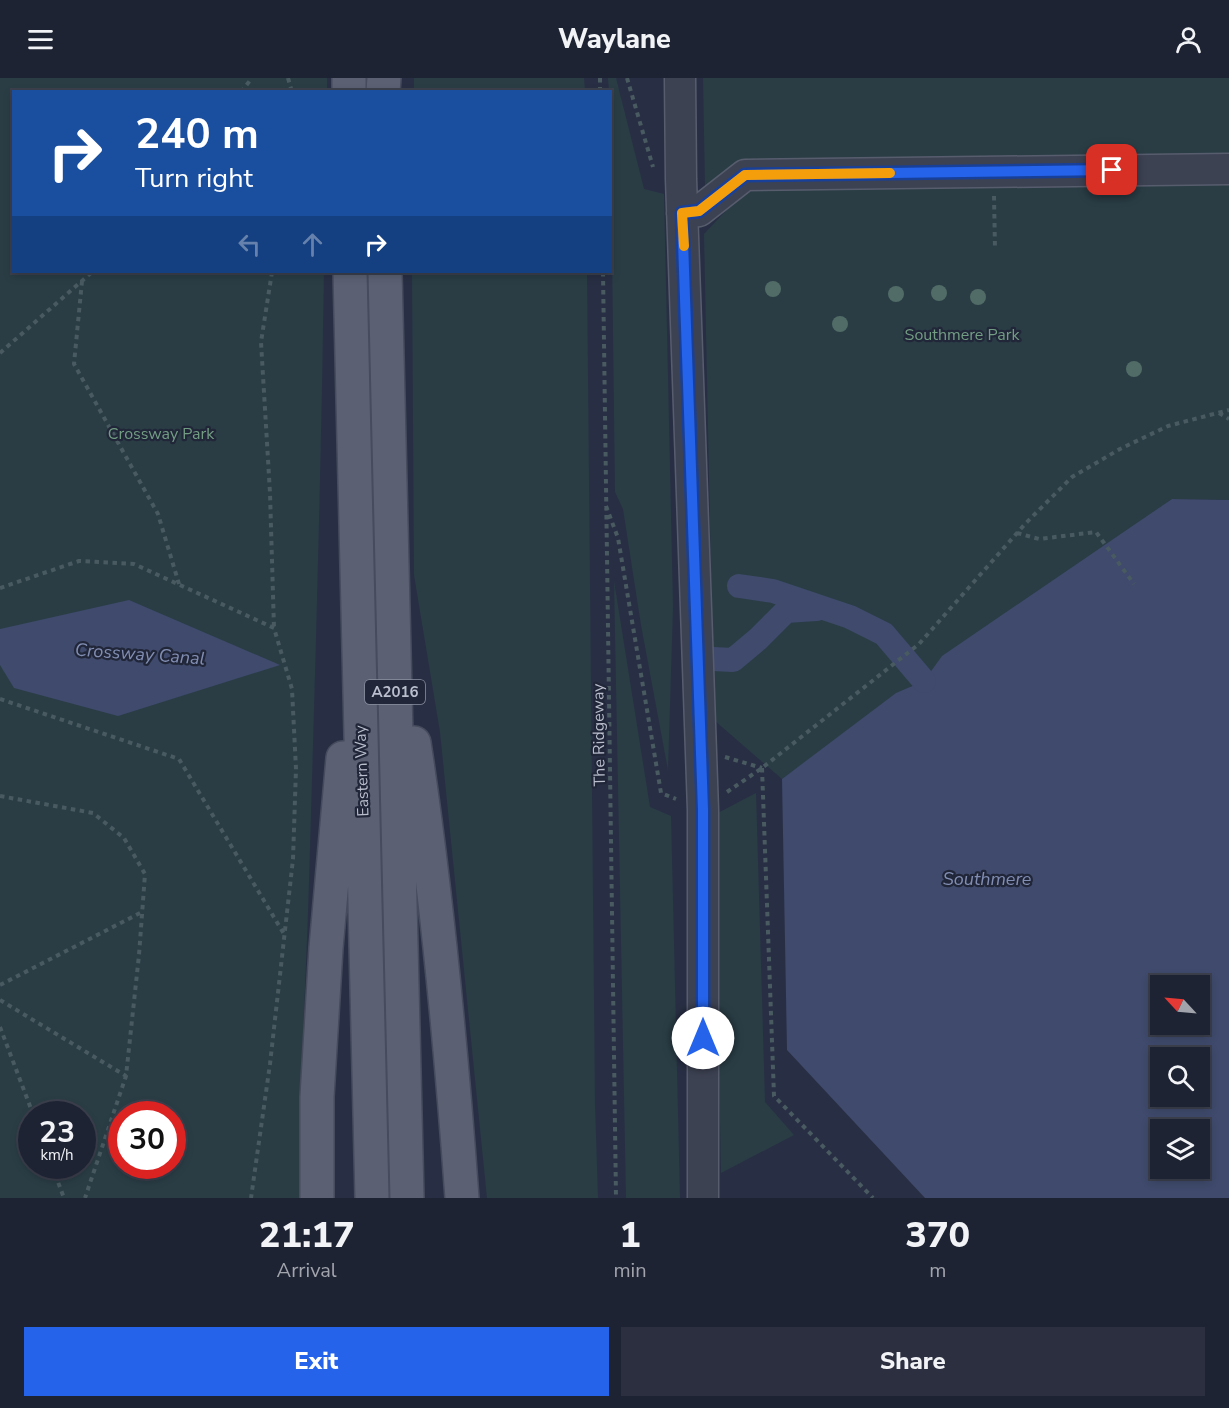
<!DOCTYPE html>
<style>
:root{--surface:#1e2333;--page:#2b2f3f;--text:#f1f3f6;--muted:#a1a4ac;--line:#3c404e;--accent:#2563eb}
body{margin:0;font-family:"Nunito Sans",sans-serif;background:var(--page);color:var(--text);height:100vh;display:flex;flex-direction:column;font-size:22px;white-space:nowrap}
*{box-sizing:border-box;margin:0}
p{font-size:20px;color:var(--muted)}
.icon{flex:none;width:33px;height:33px;fill:none;stroke:currentColor;stroke-width:2;stroke-linecap:round;stroke-linejoin:round}
.map{position:relative;height:1120px;overflow:hidden}
.details{display:flex;flex-direction:column;background:var(--surface);flex:1}
.details>*{flex:none}
.banner{position:absolute;left:12px;top:12px;width:600px;height:183px;border-radius:0px;box-shadow:0 3px 9px #0003,0 0 0 2px var(--line);background:#1a4fa0;color:#fff;overflow:hidden}
.needle{width:39px;rotate:296deg}
.controls{position:absolute;left:1150px;top:897px;display:grid;gap:12px}
.controls a{display:grid;place-items:center;width:60px;height:60px;border-radius:0px;background:var(--surface);box-shadow:0 3px 9px #0003,0 0 0 2px var(--line);font-size:30px}
.speed{position:absolute;left:18px;top:1023px;display:flex;gap:12px;font-size:30px;font-weight:700;text-align:center}
.speed>*{display:grid;place-content:center;width:78px;height:78px;border-radius:50%;background:var(--surface);box-shadow:0 3px 9px #0003,0 0 0 2px var(--line);line-height:1}
.speed small{font-size:15px;font-weight:400}
.speed .limit{border:9px solid #d22;background:#fff;color:#111}
.pin{position:absolute;display:grid;place-items:center;width:51px;height:51px;color:#fff;margin:-26px;border-radius:12px;box-shadow:0 3px 9px #0006}
.me{position:absolute;width:66px;margin:-33px;rotate:0deg;stroke-linejoin:round;filter:drop-shadow(0 0 4px #0008)}
.turn{display:flex;align-items:center;gap:21px;height:126px;padding:0 24px;font-size:27px}
.turn .icon{width:78px;height:78px;stroke-width:2.5}
.turn b{display:block;font-size:42px;line-height:51px}
.lanes{display:flex;align-items:center;height:57px;padding:0 24px;background:#0003;justify-content:center;gap:30px;direction:ltr}
.lanes .off{opacity:.35}
.eta{display:flex;justify-content:space-evenly;align-items:center;height:102px;text-align:center}
.eta b{font-size:36px;font-weight:800;line-height:42px}
.cta{display:flex;gap:12px;margin-top:auto;padding:12px 24px}
.cta a{flex:1;height:69px;border-radius:0px;background:var(--accent);color:#fff;font-size:24px;font-weight:800;line-height:69px;text-align:center}
.cta a+a{background:var(--page);color:var(--text)}
header{display:flex;justify-content:space-between;align-items:center;height:78px;padding:0 24px;background:var(--surface);font-size:27px;font-weight:800}
.map>svg:first-child{display:block}
</style>
<header><svg class="icon" aria-label="menu" viewBox="0 0 24 24"><path d="M4 6h16M4 12h16M4 18h16"/></svg>Waylane<svg class="icon" aria-label="person" viewBox="0 0 24 24"><circle cx="12" cy="8" r="4"/><path d="M4 21q1-7 8-7t8 7"/></svg></header>
<div class="map">
<svg width="1229" height="1120" viewBox="0 0 1229 1120">
<rect width="100%" height="100%" fill="#282f44"/>
<path fill="#2a3d45" fill-rule="evenodd" d="M 0,0 L 327,0 L 327,14 L 14,14 L 14,194 L 324,194 C 321,397 315,600 309,803 C 306,909 299,1014 299,1120 L 0,1120 ZM 32,1036 L 82,1036 L 82,1088 L 32,1088 ZM 122,1036 L 172,1036 L 172,1088 L 122,1088 Z
M 414,0 L 584,0 L 585,13 L 414,13 Z
M 608,0 L 616,0 L 644,111 L 664,116 L 673,529 L 668,692 L 641,547 L 623,431 L 615,414 L 610,14 L 609,13 Z
M 703,0 L 1229,0 L 1229,422 L 1172,421 L 782,701 L 714,642 L 704,156 L 772,84 L 740,83 L 705,108 Z
M 412,194 L 587,194 L 595,1027 L 598,1120 L 487,1120 L 440,654 L 414,497 Z
M 614,503 L 650,729 L 671,738 L 680,1120 L 626,1120 Z
M 756,715 L 765,1024 L 794,1057 L 721,1095 L 714,737 Z"/>
<path fill="#3f4a6c" fill-rule="evenodd" d="M 1172,421 L 1229,422 L 1229,1120 L 925,1120 L 787,972 L 782,701 L 896,615 L 924,603 L 942,578 ZM 1161,908 L 1200,908 L 1200,946 L 1161,946 ZM 1161,980 L 1200,980 L 1200,1018 L 1161,1018 ZM 1161,1052 L 1200,1052 L 1200,1090 L 1161,1090 Z
M 129,522 L 280,587 L 118,638 L 14,610 L 0,587 L 0,551 Z"/>
<g fill="none" stroke-linecap="round" stroke-linejoin="round">
<path stroke="#3f4a6c" stroke-width="24" d="M 739,508 L 773,513 L 850,539 L 884,556 L 924,603
M 713,581 L 733,582 L 758,561 L 786,533 L 816,531"/>
<g stroke="#585d6e" stroke-width="33">
<path id="minor" d="M 680,0 L 681,101 L 703,732 L 703,1120
M 682,135 L 699,133 L 745,97 L 1229,91"/>
</g>
<g stroke="#464b5d" stroke-width="36">
<path id="major" d="M 349,14 L 349,0
M 383,14 L 384,0
M 350,194 L 372,1120
M 385,194 L 407,1120
M 414,665 C 437,816 451,968 462,1120
M 317,1120 L 317,1019 L 326,870 L 343,680"/>
</g>
<path stroke="#495a61" stroke-width="4" stroke-dasharray="4.5 4.5" stroke-linecap="butt" d="M 288,0 L 292,14
M 600,0 L 600,14
M 627,0 L 653,89
M 241,14 L 252,0
M 994,118 L 995,171
M 272,194 L 261,264 L 270,415 L 274,550
M 603,194 L 616,1120
M 82,203 L 74,286 L 158,436 L 179,506
M 0,275 L 92,194
M 1219,335 L 1229,341
M 606,428 L 618,460 L 661,715 L 676,721
M 1017,455 L 1039,461 L 1096,454 L 1134,506
M 0,510 L 79,483 L 134,486 L 274,550 L 292,611 L 296,691 L 293,781 L 270,986 L 251,1120
M 0,621 L 179,681 L 284,856
M 725,679 L 762,690
M 762,690 L 774,1018 L 873,1120
M 727,714 L 762,690 L 919,566 L 1025,446 L 1072,399 L 1120,371 L 1168,348 L 1229,332
M 0,718 L 93,735 L 124,760 L 145,796 L 139,877 L 126,998 L 85,1120
M 0,907 L 142,834
M 0,922 L 126,998
M 0,949 L 33,1036
M 52,1088 L 64,1120"/>
<use href="#minor" stroke="#3d4253" stroke-width="30"/>
<use href="#major" stroke="#5b6173" stroke-width="33"/>
</g>
<g fill="#516c67">
<circle cx="773" cy="211" r="8"/>
<circle cx="939" cy="215" r="8"/>
<circle cx="896" cy="216" r="8"/>
<circle cx="978" cy="219" r="8"/>
<circle cx="840" cy="246" r="8"/>
<circle cx="1134" cy="291" r="8"/>
</g>
<g fill="none" stroke-linecap="round" stroke-linejoin="round">
<g stroke="#184099" stroke-width="15">
<path id="route" d="M 703,960 L 703,732 L 682,135 L 699,133 L 745,97 L 1112,92"/>
</g>
<use href="#route" stroke="#2563eb" stroke-width="10"/>
<path stroke="#f59e0b" stroke-width="10" d="M 684,168 L 682,135 L 699,133 L 745,97 L 890,95"/>
</g>
<g text-anchor="middle" stroke-width="4.5" stroke-linejoin="round" paint-order="stroke">
<rect fill="#212739" stroke="#8c91a1" stroke-width="1.5" x="365" y="602" width="60" height="24" rx="4.5"/>
<g font-size="15" font-weight="bold" fill="#babecd">
<text x="395" y="619">A2016</text>
</g>
<g font-size="16" fill="#729d83" stroke="#212739">
<text x="962" y="262">Southmere Park</text>
<text x="161" y="361">Crossway Park</text>
</g>
<g font-size="16" fill="#babecd" stroke="#212739">
<text transform="translate(598 657) rotate(-91)" y="6">The Ridgeway</text>
<text transform="translate(361 693) rotate(-92)" y="6">Eastern Way</text>
</g>
<g font-size="18" font-style="italic" fill="#828eb3" stroke="#212739">
<text transform="translate(140 576) rotate(4)" y="6">Crossway Canal</text>
<text x="987" y="807">Southmere</text>
</g>
</g>
</svg>
<div class="controls">
<a><svg class="needle" viewBox="-14 -14 28 28"><path d="M0-13l5 13h-10z" fill="#e53935"/><path d="M0 13l5-13h-10z" fill="#a1a4ac"/></svg></a>
<a><svg class="icon" aria-label="search" viewBox="0 0 24 24"><circle cx="10" cy="10" r="6"/><path d="M15 15l6 6"/></svg></a>
<a><svg class="icon" aria-label="layers" viewBox="0 0 24 24"><path d="M12 4l9 5-9 5-9-5zM3 14l9 5 9-5"/></svg></a>
</div>
<div class="speed"><div>23<small>km/h</small></div><div class="limit">30</div></div>
<div class="pin" style="left:1112px;top:92px;background:#d93025"><svg class="icon" aria-label="arrive" viewBox="0 0 24 24"><path d="M6 21V4h12l-3 4 3 4H6"/></svg></div>
<svg class="me" style="left:703px;top:960px" viewBox="-20 -20 40 40"><circle r="19" fill="#fff"/><path d="M0-13L10 11 0 6-10 11z" fill="#2563eb"/></svg>
<div class="banner">
<div class="turn"><svg class="icon" aria-label="right" viewBox="0 0 24 24"><path d="M7 20v-9h11M14 6l5 5-5 5"/></svg><div><b>240 m</b>Turn right</div></div>
<div class="lanes"><svg class="icon off" aria-label="left" viewBox="0 0 24 24"><path d="M17 20v-9H6M10 6l-5 5 5 5"/></svg><svg class="icon off" aria-label="ahead" viewBox="0 0 24 24"><path d="M12 20V5M6 11l6-6 6 6"/></svg><svg class="icon" aria-label="right" viewBox="0 0 24 24"><path d="M7 20v-9h11M14 6l5 5-5 5"/></svg></div>
</div>
</div>
<section class="details">
<div class="eta">
<div><b>21:17</b><p>Arrival</p></div>
<div><b>1</b><p>min</p></div>
<div><b>370</b><p>m</p></div>
</div>
<div class="cta"><a>Exit</a><a>Share</a></div>
</section>
